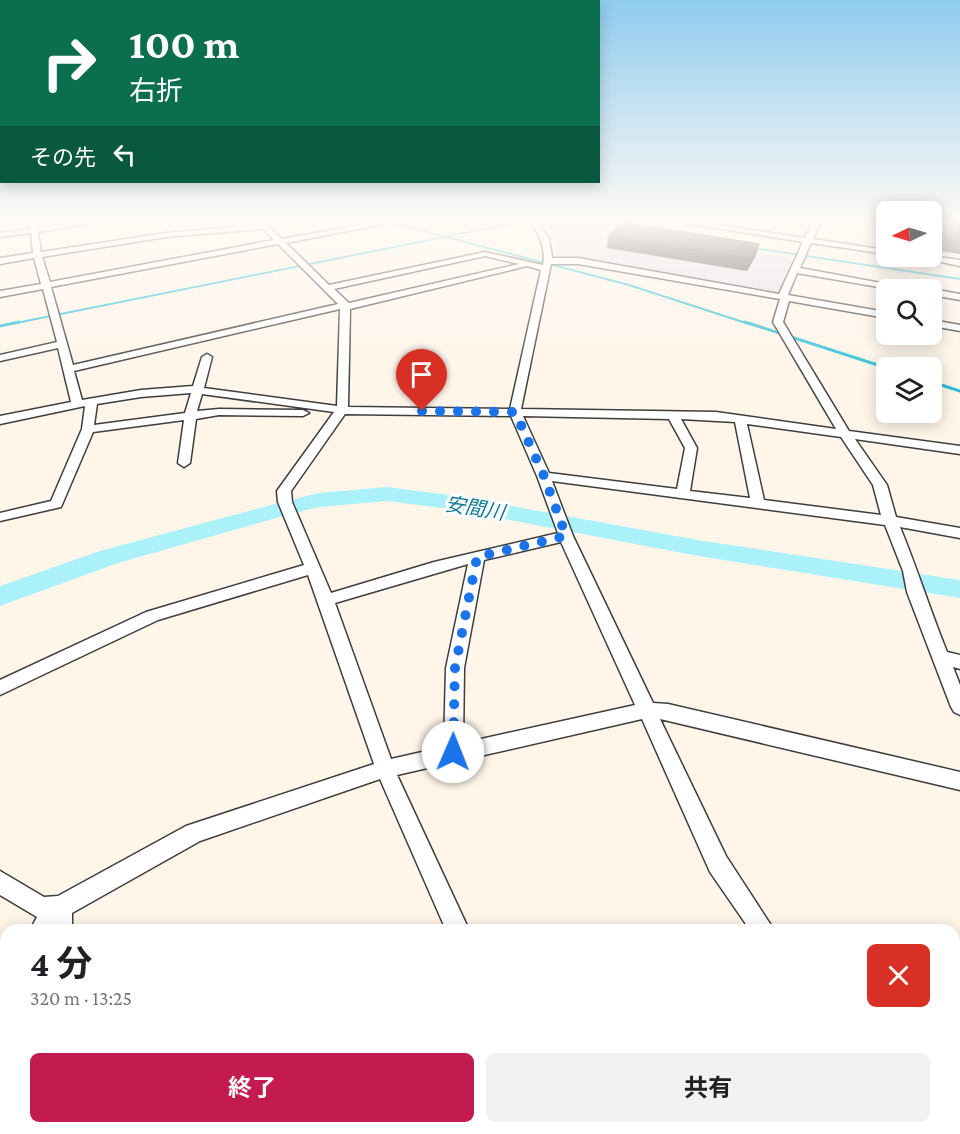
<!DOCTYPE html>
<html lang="ja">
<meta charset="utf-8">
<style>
:root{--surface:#fff;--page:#f2f2f2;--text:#202124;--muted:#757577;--accent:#c31b4f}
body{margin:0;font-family:"Crimson Pro","Noto Sans JP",serif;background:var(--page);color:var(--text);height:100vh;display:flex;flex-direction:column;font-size:22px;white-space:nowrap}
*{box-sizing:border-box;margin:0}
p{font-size:20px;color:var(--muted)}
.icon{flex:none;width:33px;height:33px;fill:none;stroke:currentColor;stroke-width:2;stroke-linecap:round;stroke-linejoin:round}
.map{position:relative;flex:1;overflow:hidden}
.details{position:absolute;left:0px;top:924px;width:960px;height:210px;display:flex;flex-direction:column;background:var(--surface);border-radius:18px 18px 0 0;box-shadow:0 3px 15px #0003}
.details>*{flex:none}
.hud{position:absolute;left:0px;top:0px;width:600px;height:183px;box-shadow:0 3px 15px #0003;background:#0b6e4f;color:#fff;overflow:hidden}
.needle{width:39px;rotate:265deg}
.fabs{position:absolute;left:876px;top:201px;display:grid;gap:12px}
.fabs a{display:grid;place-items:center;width:66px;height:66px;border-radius:9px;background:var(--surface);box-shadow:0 3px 15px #0003;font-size:30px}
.pin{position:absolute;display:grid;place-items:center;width:51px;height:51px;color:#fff;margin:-62px -26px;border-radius:50% 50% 50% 0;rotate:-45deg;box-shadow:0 0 6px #0007}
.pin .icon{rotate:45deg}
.me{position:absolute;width:66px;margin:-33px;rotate:1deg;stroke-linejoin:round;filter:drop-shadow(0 0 4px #0008)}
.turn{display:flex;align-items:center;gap:21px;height:126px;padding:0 30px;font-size:27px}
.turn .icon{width:78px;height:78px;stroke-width:2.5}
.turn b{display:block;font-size:42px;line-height:51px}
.then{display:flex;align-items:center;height:57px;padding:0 30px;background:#0003;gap:12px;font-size:22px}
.round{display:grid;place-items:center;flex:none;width:63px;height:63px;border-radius:9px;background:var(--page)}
.summary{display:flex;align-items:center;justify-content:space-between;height:102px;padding:0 30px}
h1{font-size:36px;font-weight:700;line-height:45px}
.cta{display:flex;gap:12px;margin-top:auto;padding:12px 30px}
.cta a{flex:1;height:69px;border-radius:9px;background:var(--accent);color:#fff;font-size:24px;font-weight:700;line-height:69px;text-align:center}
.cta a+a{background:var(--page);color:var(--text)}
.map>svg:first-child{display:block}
</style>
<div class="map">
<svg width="960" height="1134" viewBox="0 0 960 1134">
<rect width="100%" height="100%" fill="#fff5e9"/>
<path fill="#e6deeb" d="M 544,223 L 582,224 L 792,257 L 778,294 L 581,260 L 557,260 L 557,245 L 553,233 Z"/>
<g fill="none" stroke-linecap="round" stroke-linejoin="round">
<path stroke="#2dbed5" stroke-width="2" d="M 385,221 L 629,285 L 749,324
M 579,221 L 624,227
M 94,223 L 106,221
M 753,248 L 960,279
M 11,324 L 524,221"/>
<path stroke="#2dbed5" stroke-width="3" d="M 745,322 L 887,368
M 0,326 L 19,322
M 932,382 L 960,391"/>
<path fill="#aaf1fa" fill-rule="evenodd" d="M 387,487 L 457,496 L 698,540 L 960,580 L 960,598 L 698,556 L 457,510 L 387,501 L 319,507 L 283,516 L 118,563 L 0,606 L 0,586 L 100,551 L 278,503 L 319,493 Z"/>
<g stroke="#3e3e3e" stroke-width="3">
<path id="minor" d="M 29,221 L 37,221 L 38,228 L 85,221 L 106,221 L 38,232 L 41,252 L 166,233 L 259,225 L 255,221 L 263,221 L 282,239 L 382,221 L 383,223 L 379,225 L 286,243 L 329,285 L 485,252 L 543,265 C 546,248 540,234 529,221 L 537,221 L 549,238 L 552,258 L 578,258 L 779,294 L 803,242 L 672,221 L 692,221 L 805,238 L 813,221 L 821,221 L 813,239 L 886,250 L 886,254 L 811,243 L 800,268 L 919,290 L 896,290 L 797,273 L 788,295 L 886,312 L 886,318 L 789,301 L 783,322 L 849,431 L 960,446 L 960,454 L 855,439 L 887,485 L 896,517 L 960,528 L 960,538 L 900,527 C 917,568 930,610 947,652 L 960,655 L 960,669 L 953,667 L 960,685 L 960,715 L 954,712 L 951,707 L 907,592 L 903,571 L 885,525 L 552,481 L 573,536 L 653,703 L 668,704 L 960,772 L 960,790 L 660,719 L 726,856 L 774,930 L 750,930 L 710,872 L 642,719 L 397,775 L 469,930 L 446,930 L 380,779 L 200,841 L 72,913 L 72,930 L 30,930 L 37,917 L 0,895 L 0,871 L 44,897 L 58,896 L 186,826 L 374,764 L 308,575 L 158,620 L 0,695 L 0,680 L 146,612 L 304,565 L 278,502 L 277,491 L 334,412 L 202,394 L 197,411 L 219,409 L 303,410 L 309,413 L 303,416 L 219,415 L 196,419 L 190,463 L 184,467 L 178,463 L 184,420 L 93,432 L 61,507 L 0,521 L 0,513 L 51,501 L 82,429 L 85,406 L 0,424 L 0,416 L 71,402 L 58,348 L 0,361 L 0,355 L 57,342 L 43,289 L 0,297 L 0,291 L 41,284 L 34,258 L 0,264 L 0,258 L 33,253 L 31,233 L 0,237 L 0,233 L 30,229 ZM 263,229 L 274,240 L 50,282 L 42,257 L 166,237 ZM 278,244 L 338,304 L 73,365 L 51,287 ZM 485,256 L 519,264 L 349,303 L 334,289 ZM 551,264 L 578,264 L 780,299 L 773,322 L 836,429 L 716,412 L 521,409 ZM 527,266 L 541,270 L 510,409 L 348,407 L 350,309 ZM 340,309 L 337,406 L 204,388 L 212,357 L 207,354 L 202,357 L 193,386 L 141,390 L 82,400 L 74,371 ZM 191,393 L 185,413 L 94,425 L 97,404 L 141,397 ZM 345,414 L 511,416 L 537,476 L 558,533 L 434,562 L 331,593 L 292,502 L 291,491 ZM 523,416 L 669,419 L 685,448 L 677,489 L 549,473 ZM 681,419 L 735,422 L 750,498 L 690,491 L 697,448 ZM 747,424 L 841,437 L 873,485 L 881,515 L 764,500 ZM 561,542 L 635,705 L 463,743 L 464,668 L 484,560 ZM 468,564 L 446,668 L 444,747 L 391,759 L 335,603 Z
M 913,256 L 932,256 L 960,260 L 960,266 Z
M 932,289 L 960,294 L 960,300 L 932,295 Z
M 932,320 L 960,325 L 960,331 L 932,326 Z
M 6,964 L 6,994 L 0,996 L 0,967 Z
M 53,1128 L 81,1128 L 81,1134 L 53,1134 Z
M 404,1128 L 443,1128 L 440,1134 L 401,1134 Z
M 537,1128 L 565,1128 L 568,1134 L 540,1134 Z
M 913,1128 L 944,1128 L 947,1134 L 916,1134 Z"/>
</g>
<use href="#minor" fill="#fff" fill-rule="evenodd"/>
</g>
<path fill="#483f3d" d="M 884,221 L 886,221 L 886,244 L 881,243 L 883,225 Z
M 932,221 L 960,223 L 960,254 L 932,250 Z
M 608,237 L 759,244 L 756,255 L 747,271 L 607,248 Z"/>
<path fill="#3b3332" d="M 759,244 L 756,255 L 747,271 L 750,259 Z"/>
<path fill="#544947" stroke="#3b3332" stroke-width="1.5" d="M 932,221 L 943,221 L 960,223 L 960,242 L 932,238 Z
M 622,222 L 759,244 L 750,259 L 608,237 Z"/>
<linearGradient id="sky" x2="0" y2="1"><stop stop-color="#8fccef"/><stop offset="0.58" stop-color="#fffaf5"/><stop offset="1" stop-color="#fffaf5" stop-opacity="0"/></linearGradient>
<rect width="960" height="380" fill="url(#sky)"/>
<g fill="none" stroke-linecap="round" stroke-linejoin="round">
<path stroke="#1a73e8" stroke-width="10" stroke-dasharray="0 18" d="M 422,411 L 515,412 L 544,476 L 566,536 L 477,557 L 455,668 L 453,752"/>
</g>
<g text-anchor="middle" stroke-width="6" stroke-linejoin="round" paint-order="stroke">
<g font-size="20" font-style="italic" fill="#0e7d94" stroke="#fff">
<text transform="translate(475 508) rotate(9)" y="7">安間川</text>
</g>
</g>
</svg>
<div class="fabs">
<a><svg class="needle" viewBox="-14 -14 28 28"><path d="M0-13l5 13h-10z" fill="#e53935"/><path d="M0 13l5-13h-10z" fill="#757577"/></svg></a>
<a><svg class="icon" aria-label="search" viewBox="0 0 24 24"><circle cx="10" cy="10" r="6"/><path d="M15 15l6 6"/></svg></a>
<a><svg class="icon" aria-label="layers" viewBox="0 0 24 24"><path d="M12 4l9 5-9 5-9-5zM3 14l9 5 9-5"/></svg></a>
</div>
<div class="pin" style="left:422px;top:411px;background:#d93025"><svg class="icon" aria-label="arrive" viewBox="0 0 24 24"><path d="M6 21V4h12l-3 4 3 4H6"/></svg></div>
<svg class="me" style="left:453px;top:752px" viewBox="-20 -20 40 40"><circle r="19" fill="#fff"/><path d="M0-13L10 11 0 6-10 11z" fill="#1a73e8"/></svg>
<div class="hud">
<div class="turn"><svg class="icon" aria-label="right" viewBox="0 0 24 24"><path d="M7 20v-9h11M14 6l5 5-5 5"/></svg><div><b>100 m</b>右折</div></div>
<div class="then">その先<svg class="icon" aria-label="left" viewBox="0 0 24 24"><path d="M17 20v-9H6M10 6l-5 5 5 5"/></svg></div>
</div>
<section class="details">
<div class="summary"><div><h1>4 分</h1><p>320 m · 13:25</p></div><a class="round" style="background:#d93025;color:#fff"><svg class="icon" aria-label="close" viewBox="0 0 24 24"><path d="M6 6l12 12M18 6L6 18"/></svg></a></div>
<div class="cta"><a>終了</a><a>共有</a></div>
</section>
</div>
